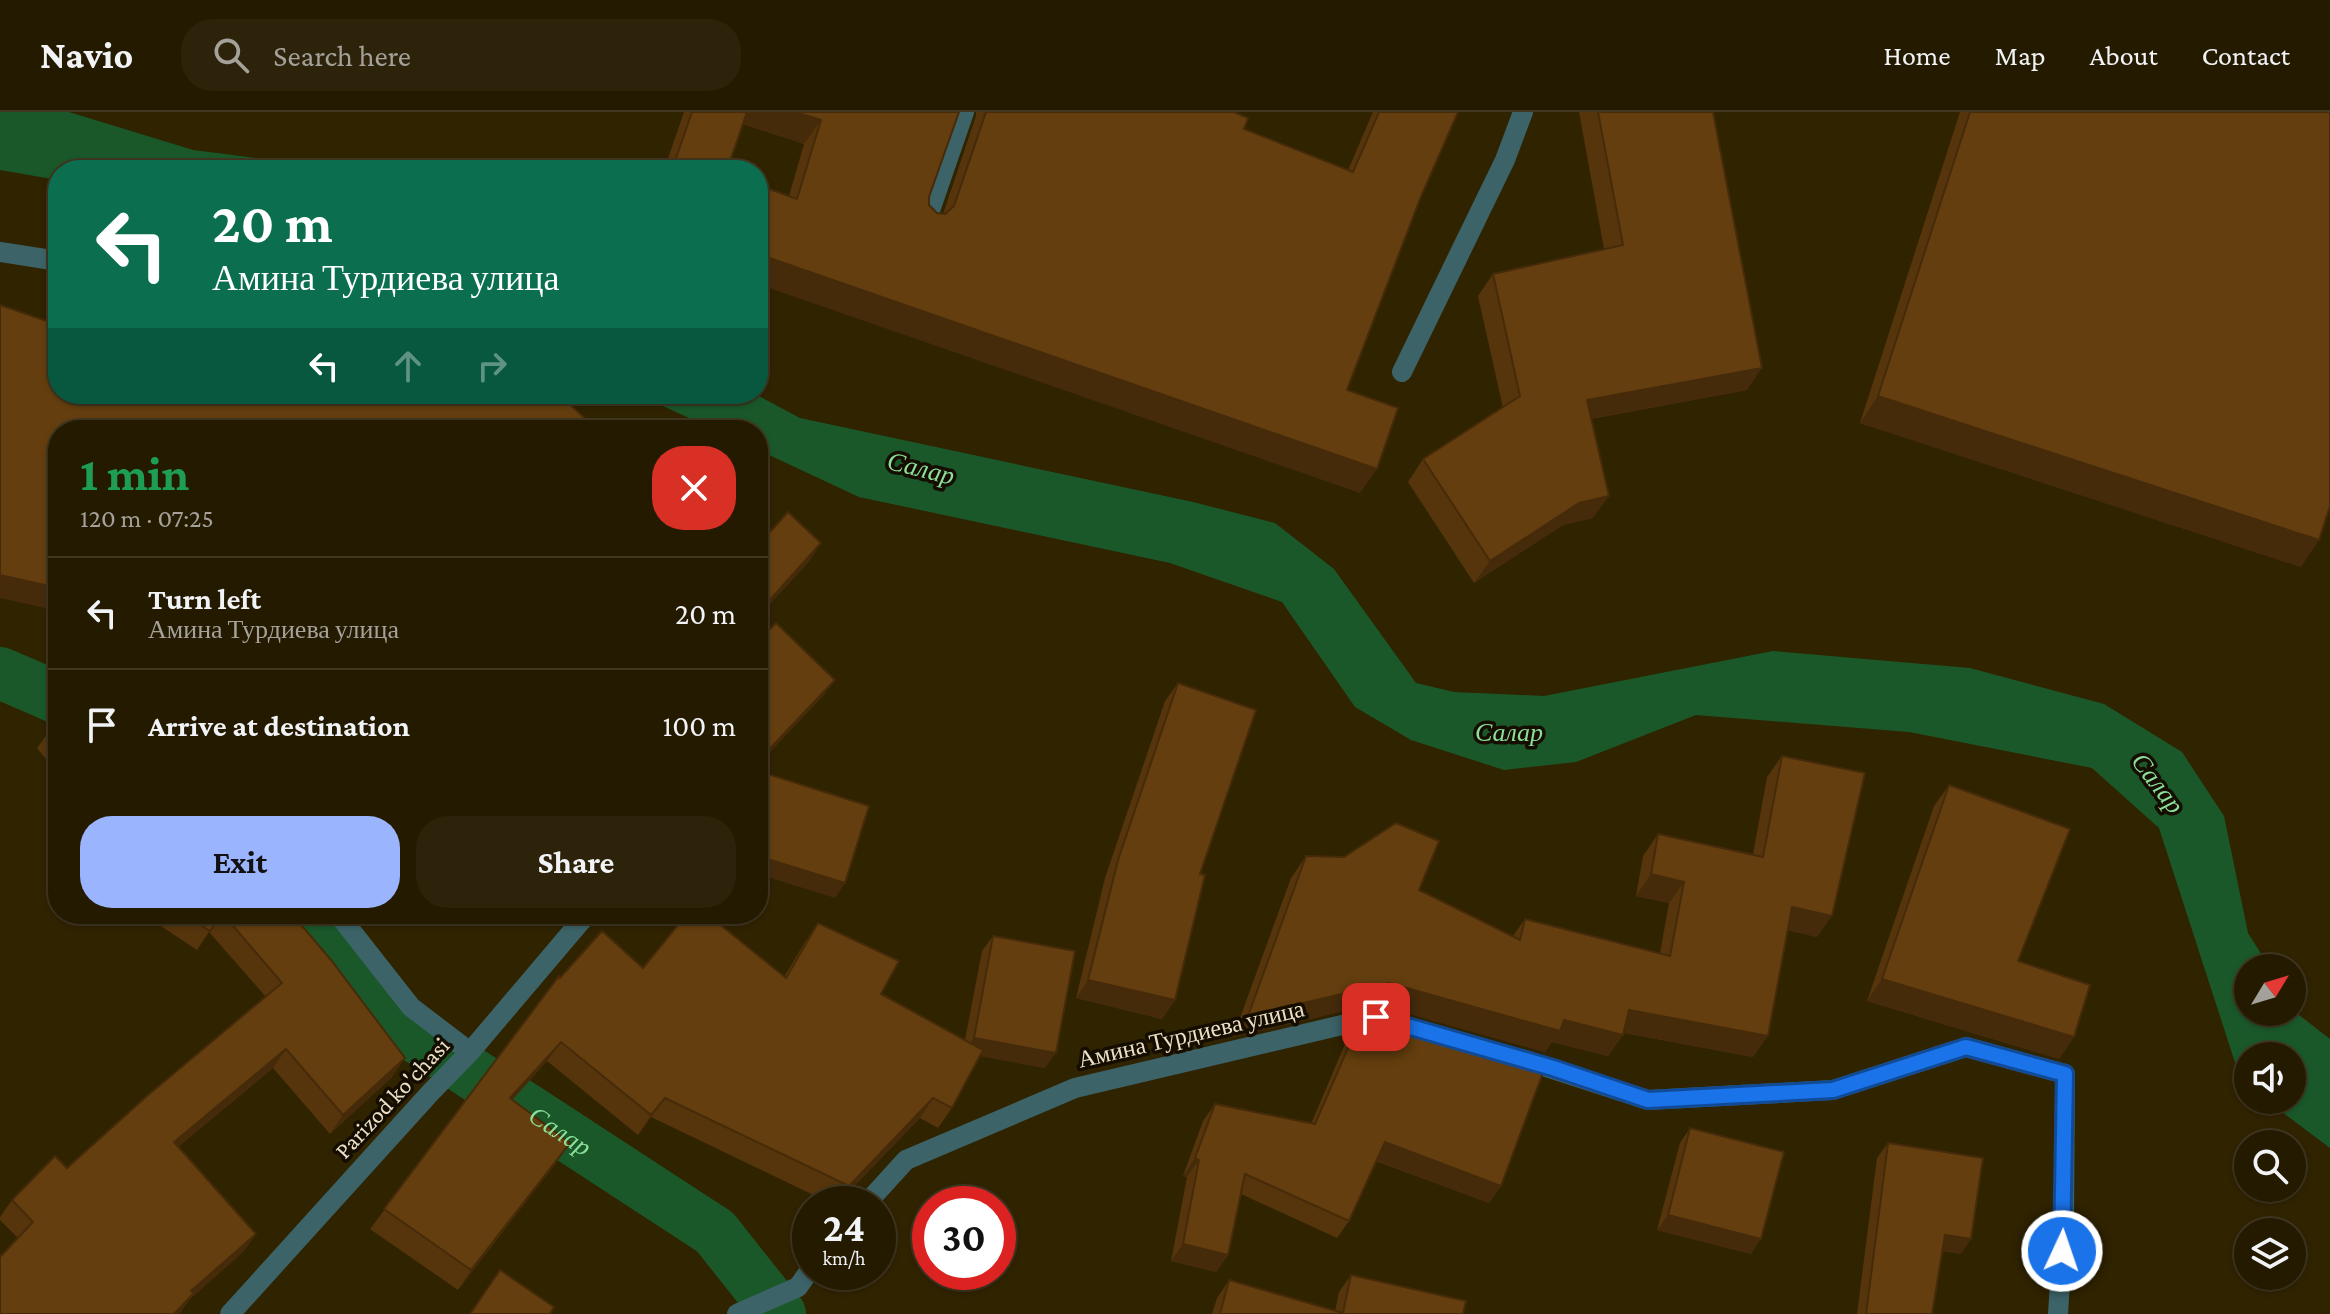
<!DOCTYPE html>
<meta charset="utf-8">
<style>
:root{--surface:#241a00;--page:#2c230a;--text:#f1f3f6;--muted:#a3a199;--line:#413822;--accent:#9ab5fd}
body{margin:0;font-family:"Crimson Pro",serif;background:var(--page);color:var(--text);height:100vh;display:flex;flex-direction:column;font-size:30px;white-space:nowrap}
*{box-sizing:border-box;margin:0}
p{font-size:26px;color:var(--muted)}
.icon{flex:none;width:44px;height:44px;fill:none;stroke:currentColor;stroke-width:2;stroke-linecap:round;stroke-linejoin:round}
.map{position:relative;flex:1;overflow:hidden}
.drawer{position:absolute;left:48px;top:308px;width:720px;height:504px;display:flex;flex-direction:column;background:var(--surface);border-radius:32px;box-shadow:0 2px 6px #0004,0 0 0 2px var(--line)}
.drawer>*{flex:none}
.guide{position:absolute;left:48px;top:48px;width:720px;height:244px;border-radius:32px;box-shadow:0 2px 6px #0004,0 0 0 2px var(--line);background:#0b6e4f;color:#fff;overflow:hidden}
.needle{width:52px;rotate:52deg}
.controls{position:absolute;left:2234px;top:842px;display:grid;gap:16px}
.controls a{display:grid;place-items:center;width:72px;height:72px;border-radius:50%;background:var(--surface);box-shadow:0 2px 6px #0004,0 0 0 2px var(--line);font-size:40px}
.speed{position:absolute;left:792px;top:1074px;display:flex;gap:16px;font-size:40px;font-weight:700;text-align:center}
.speed>*{display:grid;place-content:center;width:104px;height:104px;border-radius:50%;background:var(--surface);box-shadow:0 2px 6px #0004,0 0 0 2px var(--line);line-height:1}
.speed small{font-size:20px;font-weight:400}
.speed .limit{border:12px solid #d22;background:#fff;color:#111}
.pin{position:absolute;display:grid;place-items:center;width:68px;height:68px;color:#fff;margin:-34px;border-radius:16px;box-shadow:0 4px 12px #0006}
.me{position:absolute;width:88px;margin:-44px;rotate:3deg;stroke-linejoin:round;filter:drop-shadow(0 0 6px #0008)}
.turn{display:flex;align-items:center;gap:28px;height:168px;padding:0 32px;font-size:36px}
.turn .icon{width:104px;height:104px;stroke-width:2.5}
.turn b{display:block;font-size:56px;line-height:68px}
.lanes{display:flex;align-items:center;height:76px;padding:0 32px;background:#0003;justify-content:center;gap:40px;direction:ltr}
.lanes .off{opacity:.35}
.round{display:grid;place-items:center;flex:none;width:84px;height:84px;border-radius:32px;background:var(--page)}
.headline{display:flex;align-items:center;justify-content:space-between;height:136px;padding:0 32px}
h1{font-size:48px;font-weight:700;line-height:60px;color:#1e9e55}
.primary-button{display:flex;gap:16px;margin-top:auto;padding:16px 32px}
.primary-button a{flex:1;height:92px;border-radius:32px;background:var(--accent);color:#111;font-size:32px;font-weight:700;line-height:92px;text-align:center}
.primary-button a+a{background:var(--page);color:var(--text)}
ul{padding:0;list-style:none}
li{display:flex;align-items:center;gap:24px;height:112px;padding:0 32px;border-top:2px solid var(--line)}
li div{flex:1}
li b{display:block;font-size:30px}
li em{font-style:normal}
header{display:flex;align-items:center;gap:48px;box-sizing:border-box;height:112px;padding:0 40px;background:var(--surface);border-bottom:2px solid var(--line)}
header strong{font-size:38px}
nav{display:flex;gap:44px;margin-inline-start:auto;font-size:28px}
.search{width:560px;height:72px;background:var(--page);display:flex;align-items:center;gap:20px;box-sizing:border-box;padding:0 28px;border-radius:32px;color:var(--muted);font-size:30px}
.map>svg:first-child{display:block}
</style>
<header>
<strong>Navio</strong>
<div class="search"><svg class="icon" aria-label="search" viewBox="0 0 24 24"><circle cx="10" cy="10" r="6"/><path d="M15 15l6 6"/></svg>Search here</div>
<nav><a>Home</a><a>Map</a><a>About</a><a>Contact</a></nav>
</header>
<div class="map">
<svg width="2330" height="1202" viewBox="0 0 2330 1202">
<rect width="100%" height="100%" fill="#302300"/>
<path fill="#1a5829" d="M 0,0 L 69,0 L 193,38 L 349,58 L 58,58 L 58,68 L 0,58 Z
M 637,282 L 755,282 L 800,306 L 1193,390 L 1275,411 L 1334,457 L 1416,571 L 1454,580 L 1544,584 L 1773,539 L 1970,556 L 2104,592 L 2182,640 L 2224,704 L 2248,821 L 2270,856 L 2248,856 L 2248,900 L 2292,900 L 2292,892 L 2299,903 L 2330,927 L 2330,1036 L 2266,988 L 2292,988 L 2292,944 L 2248,944 L 2248,975 L 2241,969 L 2159,716 L 2092,656 L 1909,620 L 1696,603 L 1576,650 L 1504,658 L 1411,628 L 1355,595 L 1282,490 L 1170,451 L 859,385 L 758,338 L 758,318 L 715,318 Z"/>
<g fill="none" stroke-linecap="round" stroke-linejoin="round">
<g stroke="#1a5829" stroke-width="52">
<path d="M 0,561 L 58,586"/>
<path id="s1" d="M 305,802 L 410,921 L 715,1120 L 780,1202"/>
</g>
<path stroke="#3c6368" stroke-width="20" d="M 925,113 L 964,0
M 0,140 L 58,149
M 1402,260 L 1505,48 L 1523,0
M 338,802 L 411,895 L 470,940"/>
<path stroke="#3c6368" stroke-width="20" d="M 1522,947 L 1648,988 L 1833,978 L 1966,935 L 2065,962 L 2064,1107 L 2058,1202
M 866,1092 L 906,1048 L 1075,976 L 1376,905 L 1384,908
M 230,1202 L 431,980 L 470,940 L 587,802
M 737,1202 L 798,1175 L 810,1158"/>
</g>
<path fill="#56350c" d="M 684,0 L 959,0 L 929,85 L 929,93 L 937,101 L 943,102 L 976,4 L 976,0 L 1234,0 L 1244,17 L 1348,58 L 1373,0 L 1458,0 L 1420,87 L 1347,278 L 1360,381 L 789,84 L 804,32 L 743,12 L 727,58 L 664,58 Z
M 1579,0 L 1713,0 L 1747,278 L 1591,307 L 1593,406 L 1563,413 L 1474,471 L 1408,370 L 1423,347 L 1503,296 L 1478,184 L 1493,162 L 1604,137 Z
M 1960,0 L 2330,0 L 2301,455 L 1860,311 Z
M 1178,571 L 1175,888 L 1162,907 L 1076,886 L 1105,766 L 1165,589 Z
M 58,613 L 58,662 L 37,636 L 48,621 Z
M 1782,644 L 1817,825 L 1787,818 L 1753,945 L 1624,921 L 1608,944 L 1552,930 L 1545,940 L 1374,892 L 1233,925 L 1291,766 L 1306,744 L 1419,778 L 1513,824 L 1525,807 L 1660,841 L 1669,791 L 1636,784 L 1643,744 L 1658,722 L 1753,742 L 1767,665 Z
M 1949,673 L 2018,849 L 2074,925 L 2059,947 L 1867,889 L 1934,694 Z
M 143,802 L 292,802 L 392,965 L 330,1022 L 273,956 L 178,1035 L 256,1122 L 243,1140 L 190,1187 L 179,1202 L 0,1202 L 18,1126 L 0,1108 L 0,1105 L 12,1088 L 67,1056 L 266,885 L 209,820 L 197,838 Z
M 818,811 L 881,882 L 965,928 L 982,839 L 993,824 L 1045,956 L 980,944 L 952,996 L 938,1016 L 920,1006 L 837,1092 L 832,1092 L 651,1005 L 638,1023 L 547,949 L 512,988 L 556,1051 L 458,1178 L 370,1117 L 560,866 L 643,856 L 784,865 L 805,830 Z
M 1360,908 L 1501,1074 L 1489,1091 L 1376,1049 L 1349,1109 L 1337,1126 L 1241,1082 L 1228,1143 L 1216,1160 L 1171,1149 L 1187,1065 L 1183,1064 L 1203,1009 L 1215,992 L 1311,1012 L 1348,925 Z
M 1690,1016 L 1751,1142 L 1657,1118 L 1680,1031 Z
M 1888,1031 L 1961,1142 L 1942,1139 L 1932,1202 L 1857,1202 L 1877,1046 Z
M 1351,1163 L 1463,1202 L 1212,1202 L 1217,1186 L 1229,1168 L 1335,1199 L 1339,1180 Z"/>
<path fill="#462b0a" d="M 742,0 L 795,0 L 821,8 L 804,32 L 735,9 Z
M 758,142 L 1377,357 L 1360,381 L 758,172 Z
M 1762,256 L 1747,278 L 1572,310 L 1587,288 Z
M 1878,284 L 2319,428 L 2301,455 L 1860,311 Z
M 1609,384 L 1593,406 L 1563,413 L 1474,471 L 1490,449 L 1579,391 Z
M 821,431 L 808,451 L 758,505 L 758,501 Z
M 0,463 L 58,476 L 58,499 L 0,486 Z
M 835,568 L 824,583 L 758,653 L 758,649 Z
M 758,744 L 845,771 L 835,786 L 758,762 Z
M 1651,762 L 1684,770 L 1669,791 L 1636,784 Z
M 1792,795 L 1832,804 L 1817,825 L 1777,816 Z
M 1882,867 L 2074,925 L 2059,947 L 1867,889 Z
M 1088,868 L 1175,888 L 1162,907 L 1076,886 Z
M 1389,871 L 1564,908 L 1623,923 L 1608,944 L 1552,930 L 1545,940 L 1374,892 L 1233,925 L 1248,904 Z
M 1629,898 L 1768,924 L 1753,945 L 1615,919 Z
M 974,926 L 1056,941 L 1045,956 L 963,941 Z
M 561,930 L 547,949 L 496,1006 L 510,986 Z
M 286,937 L 273,956 L 161,1049 L 174,1030 Z
M 405,946 L 392,965 L 330,1022 L 343,1003 Z
M 665,986 L 651,1005 L 638,1023 L 651,1003 Z
M 933,986 L 920,1006 L 837,1092 L 849,1074 Z
M 1385,1030 L 1501,1074 L 1489,1091 L 1373,1047 Z
M 570,1031 L 556,1051 L 458,1178 L 471,1158 Z
M 1195,1046 L 1199,1048 L 1187,1065 L 1183,1064 Z
M 1668,1103 L 1761,1127 L 1751,1142 L 1657,1118 Z
M 256,1122 L 243,1140 L 190,1187 L 179,1202 L 174,1202 L 191,1179 Z
M 1945,1123 L 1971,1127 L 1961,1142 L 1934,1138 Z
M 1183,1132 L 1228,1143 L 1216,1160 L 1171,1149 Z"/>
<path fill="#643e0e" stroke="#462b0a" stroke-width="2" d="M 692,0 L 747,0 L 727,58 L 672,58 Z
M 795,0 L 959,0 L 929,85 L 929,93 L 937,101 L 945,102 L 954,94 L 986,0 L 1234,0 L 1248,6 L 1244,17 L 1353,60 L 1379,0 L 1458,0 L 1420,87 L 1347,278 L 1398,296 L 1377,357 L 758,142 L 758,73 L 797,87 L 821,8 Z
M 1598,0 L 1713,0 L 1762,256 L 1587,288 L 1609,384 L 1579,391 L 1490,449 L 1423,347 L 1520,284 L 1493,162 L 1623,133 Z
M 1970,0 L 2330,0 L 2330,394 L 2319,428 L 1878,284 Z
M 0,193 L 58,213 L 58,282 L 543,282 L 550,288 L 556,282 L 559,282 L 597,318 L 58,318 L 58,476 L 0,463 Z
M 658,311 L 666,318 L 652,318 Z
M 788,400 L 821,431 L 758,501 L 758,406 L 771,419 Z
M 776,511 L 835,568 L 758,649 L 758,529 Z
M 1178,571 L 1256,598 L 1200,762 L 1205,763 L 1175,888 L 1088,868 L 1118,748 Z
M 58,613 L 58,634 L 48,621 Z
M 1782,644 L 1865,661 L 1832,804 L 1792,795 L 1768,924 L 1629,898 L 1623,923 L 1564,908 L 1560,919 L 1389,871 L 1248,904 L 1306,744 L 1344,745 L 1396,711 L 1439,729 L 1419,778 L 1520,828 L 1525,807 L 1670,844 L 1684,770 L 1651,762 L 1658,722 L 1763,745 Z
M 758,659 L 869,694 L 845,771 L 758,744 Z
M 1949,673 L 2070,717 L 2018,849 L 2090,873 L 2074,925 L 1882,867 Z
M 184,802 L 221,802 L 210,819 Z
M 223,802 L 292,802 L 331,848 L 405,946 L 343,1003 L 286,937 L 174,1030 L 256,1122 L 191,1179 L 194,1181 L 174,1202 L 0,1202 L 0,1145 L 33,1110 L 12,1088 L 55,1044 L 67,1056 L 147,984 L 282,871 Z
M 687,802 L 707,802 L 786,866 L 818,811 L 899,849 L 881,882 L 983,938 L 952,996 L 933,986 L 849,1074 L 665,986 L 651,1003 L 561,930 L 510,986 L 570,1031 L 471,1158 L 384,1097 L 559,864 L 560,866 L 602,819 L 643,856 Z
M 993,824 L 1075,839 L 1056,941 L 974,926 Z
M 1388,901 L 1548,947 L 1501,1074 L 1385,1030 L 1349,1109 L 1245,1062 L 1228,1143 L 1183,1132 L 1199,1048 L 1195,1046 L 1215,992 L 1315,1012 L 1360,908 Z
M 1690,1016 L 1784,1040 L 1761,1127 L 1668,1103 Z
M 1888,1031 L 1983,1046 L 1971,1127 L 1945,1123 L 1932,1202 L 1866,1202 Z
M 500,1158 L 554,1195 L 550,1202 L 470,1202 Z
M 1351,1163 L 1466,1189 L 1463,1202 L 1220,1202 L 1229,1168 L 1343,1201 Z"/>
<g fill="none" stroke-linecap="round" stroke-linejoin="round">
<g stroke="#114b97" stroke-width="20">
<path id="route" d="M 1376,905 L 1553,956 L 1648,988 L 1833,978 L 1966,935 L 2065,962 L 2062,1139"/>
</g>
<use href="#route" stroke="#1a73e8" stroke-width="14"/>
</g>
<g text-anchor="middle" stroke-width="7" stroke-linejoin="round" paint-order="stroke">
<g font-size="24" fill="#ebe0c7" stroke="#140d00">
<text transform="translate(1191 922) rotate(-13)" y="8">Амина Турдиева улица</text>
<text transform="translate(392 986) rotate(-47)" y="8">Parizod ko'chasi</text>
</g>
<g font-size="26" font-style="italic" fill="#8bdf98" stroke="#140d00">
<text transform="translate(921 356) rotate(14)" y="9">Салар</text>
<text x="1509" y="629">Салар</text>
<text transform="translate(2158 671) rotate(53)" y="9">Салар</text>
<text dy="9" stroke="none"><textPath href="#s1" startOffset="338">Салар</textPath></text>
</g>
</g>
</svg>
<div class="controls">
<a><svg class="needle" viewBox="-14 -14 28 28"><path d="M0-13l5 13h-10z" fill="#e53935"/><path d="M0 13l5-13h-10z" fill="#a3a199"/></svg></a>
<a><svg class="icon" aria-label="sound" viewBox="0 0 24 24"><path d="M4 9h4l5-4v14l-5-4H4zM17 9q2 3 0 6"/></svg></a>
<a><svg class="icon" aria-label="search" viewBox="0 0 24 24"><circle cx="10" cy="10" r="6"/><path d="M15 15l6 6"/></svg></a>
<a><svg class="icon" aria-label="layers" viewBox="0 0 24 24"><path d="M12 4l9 5-9 5-9-5zM3 14l9 5 9-5"/></svg></a>
</div>
<div class="speed"><div>24<small>km/h</small></div><div class="limit">30</div></div>
<div class="pin" style="left:1376px;top:905px;background:#d93025"><svg class="icon" aria-label="arrive" viewBox="0 0 24 24"><path d="M6 21V4h12l-3 4 3 4H6"/></svg></div>
<svg class="me" style="left:2062px;top:1139px" viewBox="-20 -20 40 40"><circle r="17" fill="#1a73e8" stroke="#fff" stroke-width="3"/><path d="M0-11L8 9 0 5-8 9z" fill="#fff"/></svg>
<div class="guide">
<div class="turn"><svg class="icon" aria-label="left" viewBox="0 0 24 24"><path d="M17 20v-9H6M10 6l-5 5 5 5"/></svg><div><b>20 m</b>Амина Турдиева улица</div></div>
<div class="lanes"><svg class="icon" aria-label="left" viewBox="0 0 24 24"><path d="M17 20v-9H6M10 6l-5 5 5 5"/></svg><svg class="icon off" aria-label="ahead" viewBox="0 0 24 24"><path d="M12 20V5M6 11l6-6 6 6"/></svg><svg class="icon off" aria-label="right" viewBox="0 0 24 24"><path d="M7 20v-9h11M14 6l5 5-5 5"/></svg></div>
</div>
<section class="drawer">
<div class="headline"><div><h1>1 min</h1><p>120 m · 07:25</p></div><a class="round" style="background:#d93025;color:#fff"><svg class="icon" aria-label="close" viewBox="0 0 24 24"><path d="M6 6l12 12M18 6L6 18"/></svg></a></div>
<ul>
<li><svg class="icon" aria-label="left" viewBox="0 0 24 24"><path d="M17 20v-9H6M10 6l-5 5 5 5"/></svg><div><b>Turn left</b><p>Амина Турдиева улица</p></div><em>20 m</em></li>
<li><svg class="icon" aria-label="arrive" viewBox="0 0 24 24"><path d="M6 21V4h12l-3 4 3 4H6"/></svg><div><b>Arrive at destination</b></div><em>100 m</em></li>
</ul>
<div class="primary-button"><a>Exit</a><a>Share</a></div>
</section>
</div>
